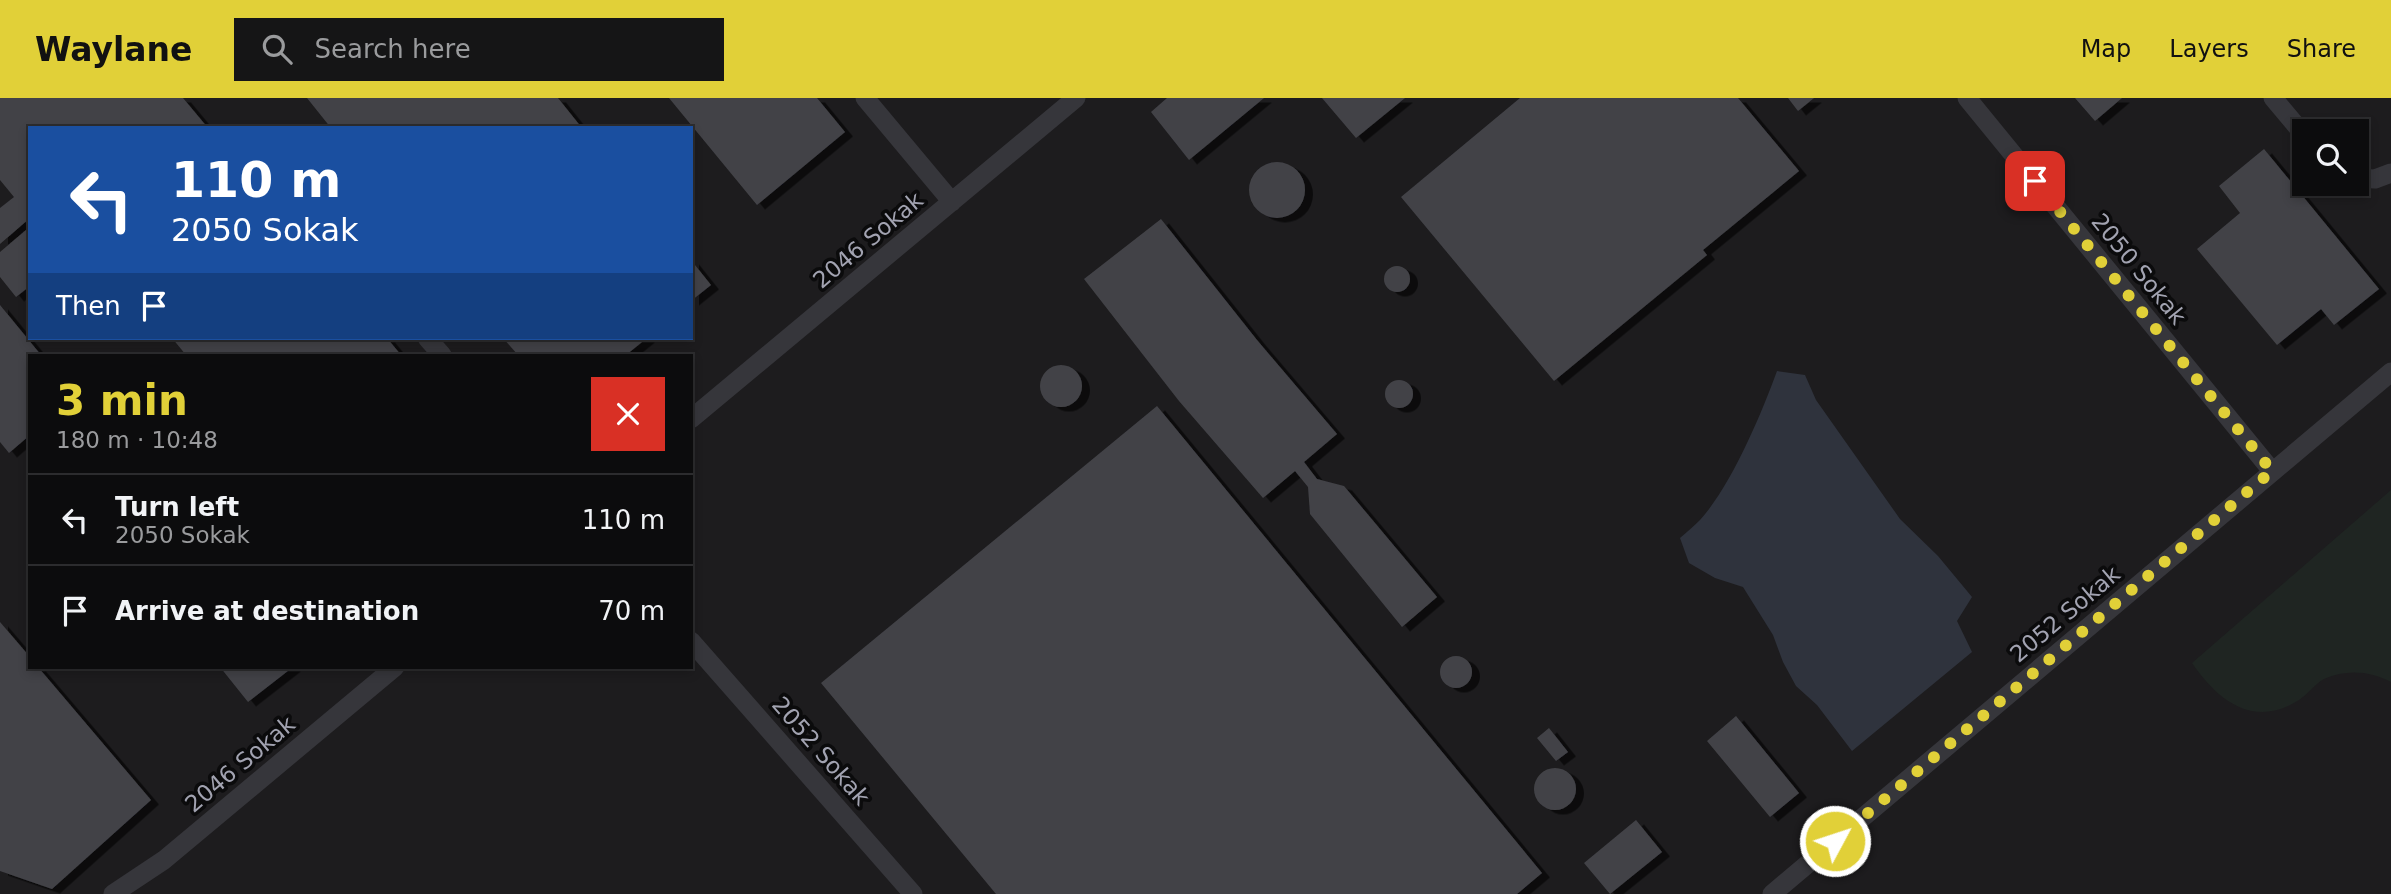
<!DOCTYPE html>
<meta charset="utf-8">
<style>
:root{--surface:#0c0c0d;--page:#151516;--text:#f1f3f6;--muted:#9a9b9d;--line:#2c2c2e;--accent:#e1d038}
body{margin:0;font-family:"DejaVu Sans",sans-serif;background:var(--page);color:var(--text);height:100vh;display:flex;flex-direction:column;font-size:26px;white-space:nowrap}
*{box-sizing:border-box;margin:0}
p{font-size:23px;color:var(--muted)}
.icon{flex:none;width:38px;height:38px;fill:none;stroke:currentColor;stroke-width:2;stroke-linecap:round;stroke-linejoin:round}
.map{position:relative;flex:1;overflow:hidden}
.details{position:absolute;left:28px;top:256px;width:665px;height:315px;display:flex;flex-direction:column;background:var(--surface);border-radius:0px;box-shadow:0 4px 10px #0003,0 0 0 2px var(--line)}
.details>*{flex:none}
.banner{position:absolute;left:28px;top:28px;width:665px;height:214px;border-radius:0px;box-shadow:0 4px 10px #0003,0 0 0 2px var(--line);background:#1a4fa0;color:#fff;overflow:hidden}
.fabs{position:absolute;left:2292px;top:21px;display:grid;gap:14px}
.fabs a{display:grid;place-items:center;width:77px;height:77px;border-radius:0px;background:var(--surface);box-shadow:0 4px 10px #0003,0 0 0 2px var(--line);font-size:35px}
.pin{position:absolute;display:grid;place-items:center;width:60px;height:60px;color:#fff;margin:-30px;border-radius:14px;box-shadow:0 4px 10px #0006}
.me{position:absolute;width:77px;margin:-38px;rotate:50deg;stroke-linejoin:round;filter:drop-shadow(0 0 5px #0008)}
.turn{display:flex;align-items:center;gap:24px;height:147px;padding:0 28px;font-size:32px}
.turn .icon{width:91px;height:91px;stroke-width:2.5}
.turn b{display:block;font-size:49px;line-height:60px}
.then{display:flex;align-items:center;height:66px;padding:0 28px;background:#0003;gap:14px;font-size:26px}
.round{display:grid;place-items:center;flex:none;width:74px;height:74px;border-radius:0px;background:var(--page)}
.headline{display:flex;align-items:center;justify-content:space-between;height:119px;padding:0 28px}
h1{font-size:42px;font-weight:600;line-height:52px;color:var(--accent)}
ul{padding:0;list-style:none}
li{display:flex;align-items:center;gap:21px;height:91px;padding:0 28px;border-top:2px solid var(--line)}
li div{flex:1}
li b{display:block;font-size:26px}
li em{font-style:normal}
header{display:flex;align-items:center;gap:42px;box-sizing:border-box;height:98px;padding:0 35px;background:var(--accent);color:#111}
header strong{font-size:33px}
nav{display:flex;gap:38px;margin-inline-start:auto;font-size:24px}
.search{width:490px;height:63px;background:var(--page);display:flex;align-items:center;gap:18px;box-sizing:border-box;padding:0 24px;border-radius:0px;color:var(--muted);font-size:26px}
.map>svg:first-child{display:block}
</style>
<header>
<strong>Waylane</strong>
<div class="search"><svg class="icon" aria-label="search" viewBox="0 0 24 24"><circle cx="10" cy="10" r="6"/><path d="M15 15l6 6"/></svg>Search here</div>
<nav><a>Map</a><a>Layers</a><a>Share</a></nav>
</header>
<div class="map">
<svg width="2391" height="796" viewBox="0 0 2391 796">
<defs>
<filter id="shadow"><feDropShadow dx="8" dy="4.5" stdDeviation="0" flood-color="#0009"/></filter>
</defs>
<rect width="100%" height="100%" fill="#101011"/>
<path fill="#1d1c1e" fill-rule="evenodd" d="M 0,0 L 2391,0 L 2391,796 L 0,796 ZM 30,30 L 691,30 L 691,240 L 30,240 ZM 2305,33 L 2357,33 L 2357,86 L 2305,86 ZM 30,257 L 691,257 L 691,569 L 30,569 Z"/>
<path fill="#1f2522" d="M 2391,392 L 2391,584 C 2370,573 2347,571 2324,581 C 2315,586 2308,596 2299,602 C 2254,631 2218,603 2192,565 Z"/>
<path fill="#2f333d" d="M 1777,273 L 1805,277 L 1816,302 L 1900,421 L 1938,458 L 1972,499 L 1957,523 L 1972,554 L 1852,653 L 1817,607 L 1796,588 L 1783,564 L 1773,537 L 1743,489 L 1715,480 L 1689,465 L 1680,440 C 1687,434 1694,428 1700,422 C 1731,388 1761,317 1777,273 Z"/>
<path fill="#424247" filter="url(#shadow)" d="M 0,0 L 183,0 L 208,30 L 30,30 L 30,120 L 0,146 L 0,110 L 14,99 L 0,82 Z
M 307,0 L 558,0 L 582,30 L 331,30 Z
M 669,0 L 817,0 L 845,34 L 757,107 Z
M 1167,0 L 1264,0 L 1189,62 L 1151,14 Z
M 1322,0 L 1405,0 L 1356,40 Z
M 1520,0 L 1738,0 L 1799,73 L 1703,152 L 1707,157 L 1554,283 L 1401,99 Z
M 1788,0 L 1814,0 L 1798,13 Z
M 2075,0 L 2122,0 L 2095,23 Z
M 2264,51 L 2379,191 L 2334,227 L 2321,211 L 2277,247 L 2197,151 L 2240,115 L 2219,88 Z
M1249 92a28 28 0 1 1 56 0a28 28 0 1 1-56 0Z
M 1161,121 L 1257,242 L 1337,336 L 1304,364 L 1317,381 L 1344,388 L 1437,499 L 1402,529 L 1310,416 L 1308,389 L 1295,373 L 1263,400 L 1179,303 L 1084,181 Z
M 26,132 L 30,137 L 28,144 L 30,146 L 30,188 L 16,199 L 0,179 L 0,154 Z
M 691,162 L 711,187 L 691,203 Z
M1384 181a13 13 0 1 1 26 0a13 13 0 1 1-26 0Z
M 0,207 L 41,257 L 30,257 L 30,337 L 9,355 L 0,344 Z
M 172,240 L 387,240 L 401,257 L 186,257 Z
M 503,240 L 647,240 L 626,257 L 518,257 Z
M1040 288a21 21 0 1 1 42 0a21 21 0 1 1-42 0Z
M1385 296a14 14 0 1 1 28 0a14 14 0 1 1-28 0Z
M 1157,308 L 1542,775 L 1517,796 L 996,796 L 821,585 Z
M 0,524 L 30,559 L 30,569 L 38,569 L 151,702 L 52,791 L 0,773 Z
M1440 574a16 16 0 1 1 32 0a16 16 0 1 1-32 0Z
M 220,569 L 293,569 L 248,604 Z
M 1736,618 L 1799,695 L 1770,719 L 1707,643 Z
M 1549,630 L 1568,654 L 1556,663 L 1537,640 Z
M1534 691a21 21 0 1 1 42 0a21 21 0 1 1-42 0Z
M 1636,722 L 1662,754 L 1610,796 L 1584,765 Z"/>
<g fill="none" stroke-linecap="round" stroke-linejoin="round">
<path stroke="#36363b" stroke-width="19" d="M 865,0 L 952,104
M 1967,0 L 2272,373
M 2273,0 L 2305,38
M 2357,80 L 2375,81 L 2391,75
M 427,240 L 442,257
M 691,321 L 1076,0
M 691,543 L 913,796
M 113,796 L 164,762 L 395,569
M 1772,796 L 2391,274"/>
</g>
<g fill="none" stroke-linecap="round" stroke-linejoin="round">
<path stroke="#e1d038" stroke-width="12" stroke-dasharray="0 21.6" d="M 1835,743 L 2272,373 L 2035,83"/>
</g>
<g text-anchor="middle" stroke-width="7" stroke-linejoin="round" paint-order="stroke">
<g font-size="23" fill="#a2a3b1" stroke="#0b0b0c">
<text transform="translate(868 142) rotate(-40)" y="8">2046 Sokak</text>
<text transform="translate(2139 171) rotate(51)" y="8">2050 Sokak</text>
<text transform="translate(2065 516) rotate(-40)" y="8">2052 Sokak</text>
<text transform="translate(821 653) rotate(49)" y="8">2052 Sokak</text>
<text transform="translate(240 666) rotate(-40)" y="8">2046 Sokak</text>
</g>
</g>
</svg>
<div class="fabs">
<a><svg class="icon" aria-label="search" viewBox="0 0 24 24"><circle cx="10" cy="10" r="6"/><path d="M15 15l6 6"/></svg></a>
</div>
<div class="pin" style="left:2035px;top:83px;background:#d93025"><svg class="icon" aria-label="arrive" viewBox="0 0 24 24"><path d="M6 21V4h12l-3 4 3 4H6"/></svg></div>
<svg class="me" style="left:1835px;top:743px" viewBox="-20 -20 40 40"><circle r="17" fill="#e1d038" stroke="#fff" stroke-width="3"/><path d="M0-11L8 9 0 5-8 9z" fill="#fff"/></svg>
<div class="banner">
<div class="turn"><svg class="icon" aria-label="left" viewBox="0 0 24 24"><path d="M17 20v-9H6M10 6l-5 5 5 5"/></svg><div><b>110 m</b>2050 Sokak</div></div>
<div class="then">Then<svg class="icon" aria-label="arrive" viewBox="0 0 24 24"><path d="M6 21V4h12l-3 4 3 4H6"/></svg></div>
</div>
<section class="details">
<div class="headline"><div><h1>3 min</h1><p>180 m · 10:48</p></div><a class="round" style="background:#d93025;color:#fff"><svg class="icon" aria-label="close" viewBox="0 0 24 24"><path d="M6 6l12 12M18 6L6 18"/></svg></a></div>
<ul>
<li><svg class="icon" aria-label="left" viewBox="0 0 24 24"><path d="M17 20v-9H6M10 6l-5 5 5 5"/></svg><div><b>Turn left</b><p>2050 Sokak</p></div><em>110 m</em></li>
<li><svg class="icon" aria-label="arrive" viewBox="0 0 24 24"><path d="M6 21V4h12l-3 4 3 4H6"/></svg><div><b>Arrive at destination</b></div><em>70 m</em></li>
</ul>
</section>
</div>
